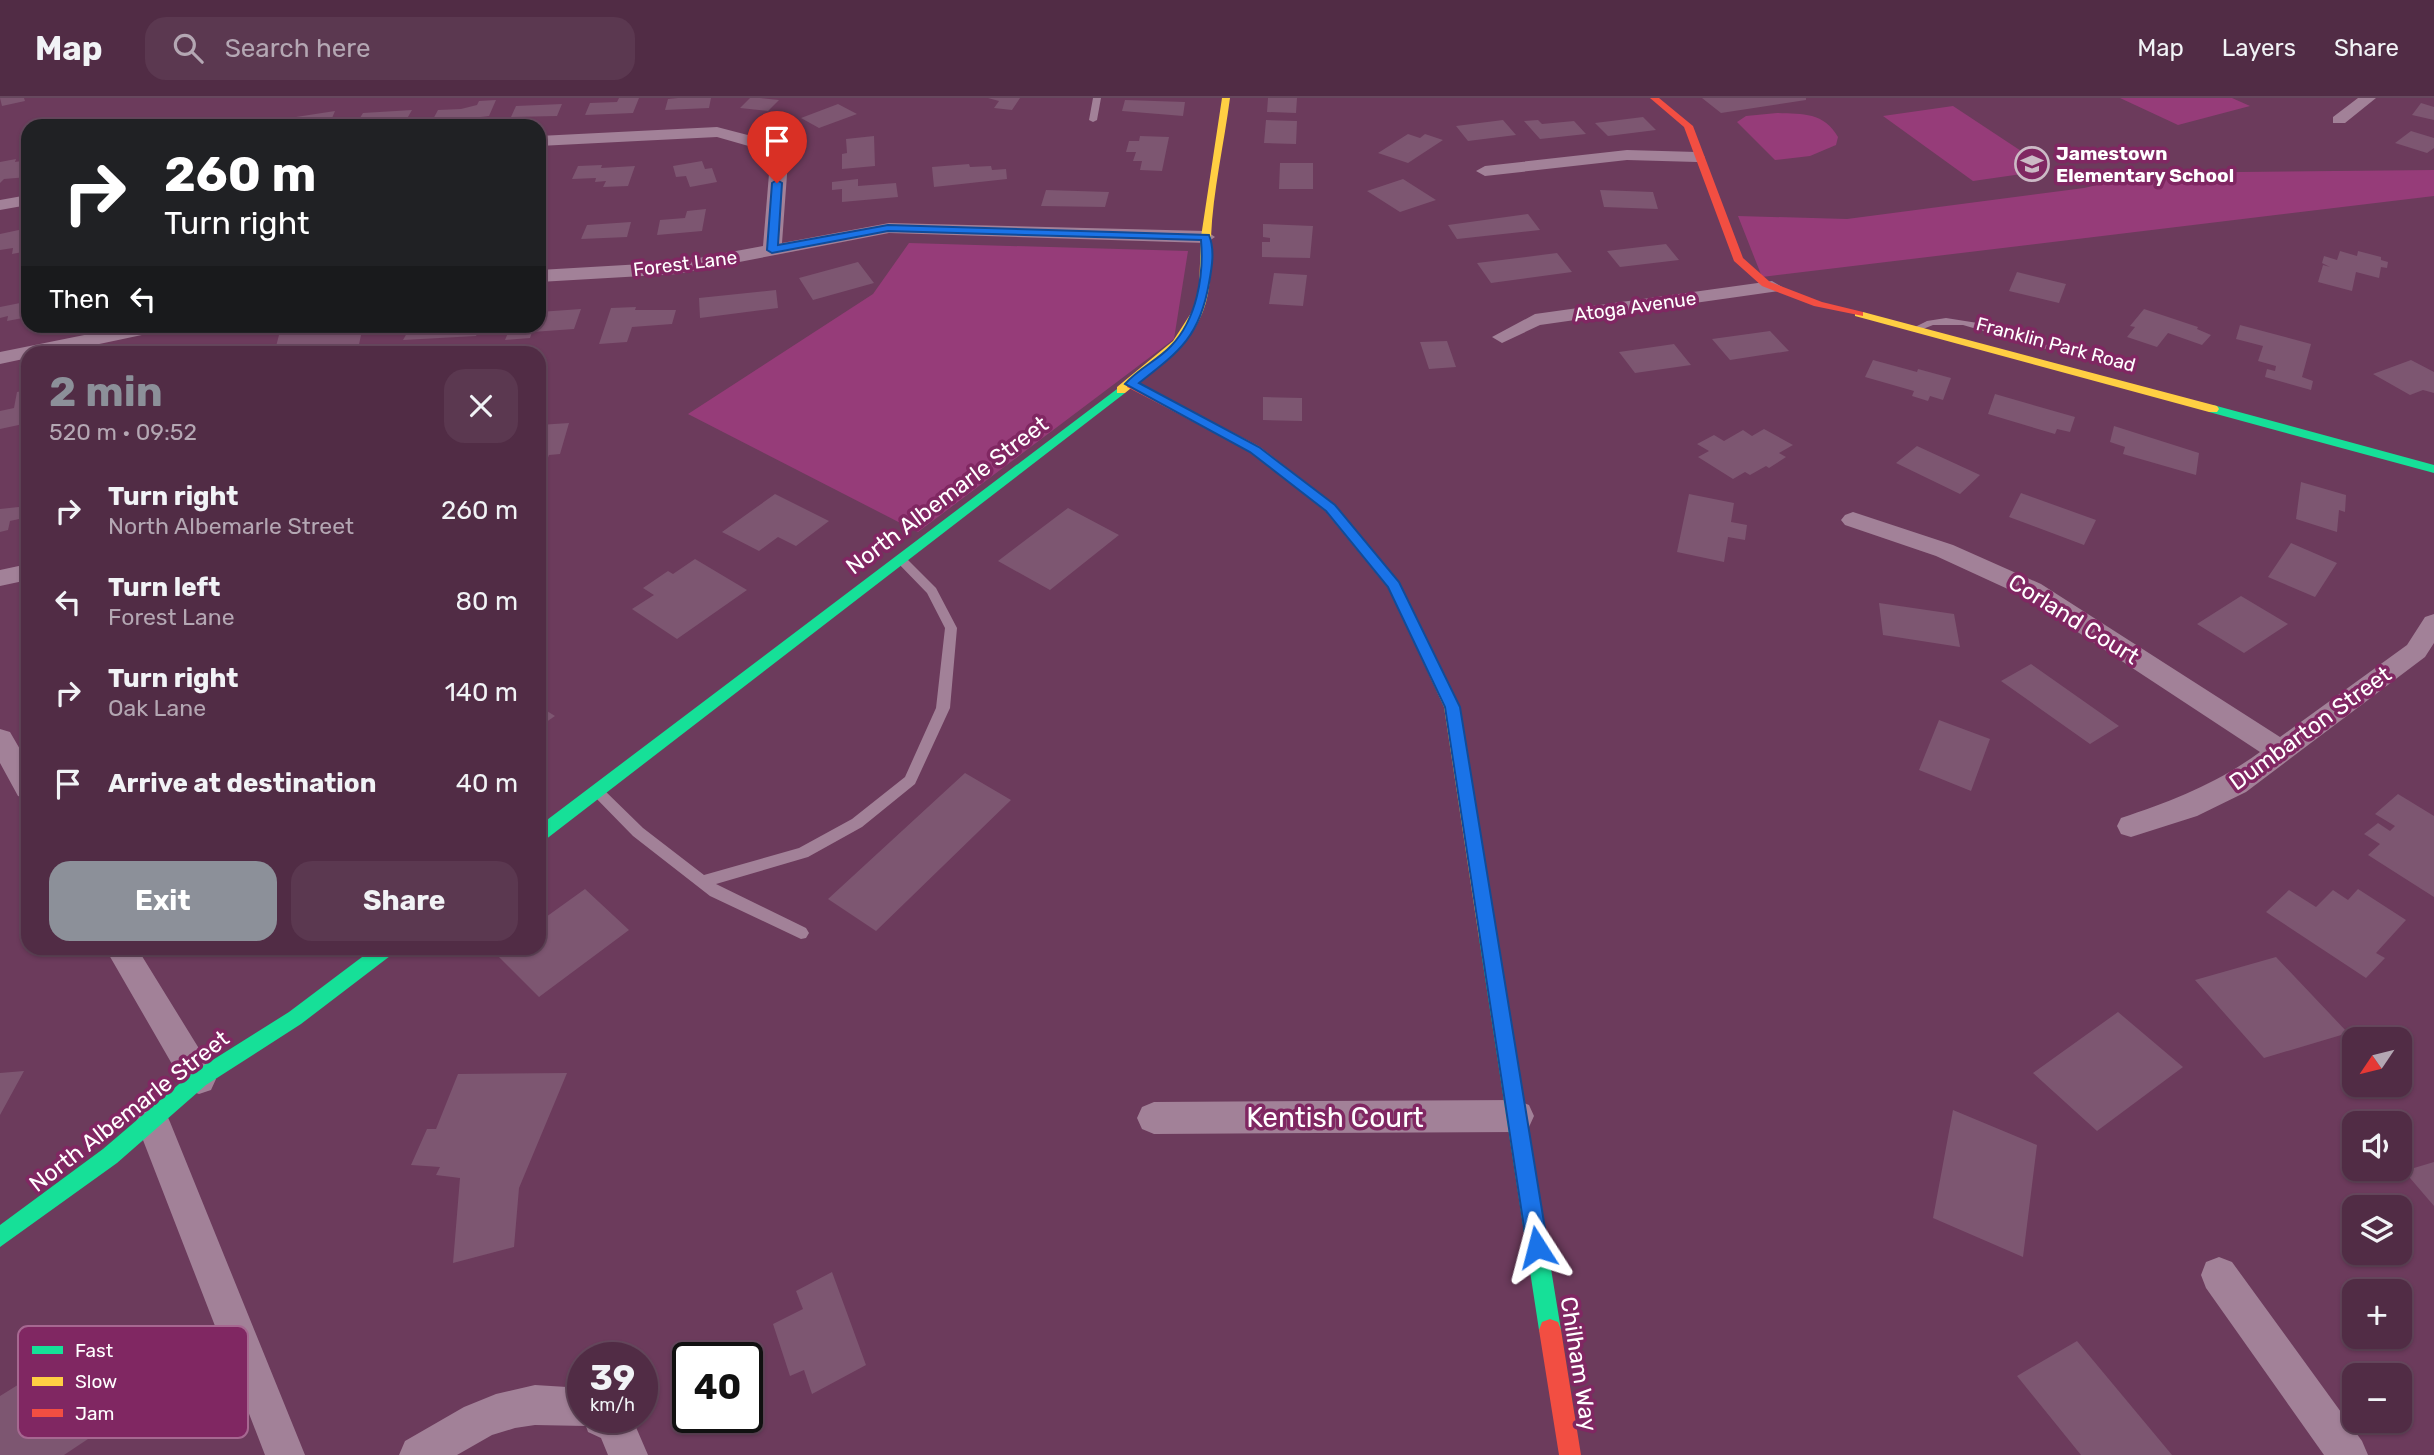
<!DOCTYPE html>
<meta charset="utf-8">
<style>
:root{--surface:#512c45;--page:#5b3850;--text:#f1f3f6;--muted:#b4a7b3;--line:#67485e;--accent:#8c9099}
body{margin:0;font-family:Rubik,sans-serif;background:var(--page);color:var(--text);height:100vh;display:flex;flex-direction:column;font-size:26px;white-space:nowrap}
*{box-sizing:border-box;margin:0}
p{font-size:23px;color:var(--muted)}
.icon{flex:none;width:38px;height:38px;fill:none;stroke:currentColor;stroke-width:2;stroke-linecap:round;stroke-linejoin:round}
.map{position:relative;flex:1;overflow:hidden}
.panel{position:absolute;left:21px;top:248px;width:525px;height:609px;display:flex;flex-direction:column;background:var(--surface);border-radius:21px;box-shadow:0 2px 5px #0004,0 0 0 2px var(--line)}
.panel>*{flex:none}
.hud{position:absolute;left:21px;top:21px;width:525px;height:214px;border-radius:21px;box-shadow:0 2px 5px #0004,0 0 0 2px var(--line);background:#202124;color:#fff;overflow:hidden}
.needle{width:46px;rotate:235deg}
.controls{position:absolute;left:2342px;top:929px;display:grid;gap:14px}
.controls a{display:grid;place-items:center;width:70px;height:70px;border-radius:14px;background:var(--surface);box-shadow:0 2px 5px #0004,0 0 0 2px var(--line);font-size:35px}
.speed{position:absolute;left:567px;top:1244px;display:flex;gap:14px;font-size:35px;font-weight:700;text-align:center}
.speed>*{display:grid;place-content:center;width:91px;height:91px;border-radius:50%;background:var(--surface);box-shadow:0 2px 5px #0004,0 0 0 2px var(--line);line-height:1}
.speed small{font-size:18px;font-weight:400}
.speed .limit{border:4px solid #111;border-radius:10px;background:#fff;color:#111}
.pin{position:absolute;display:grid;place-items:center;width:60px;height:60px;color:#fff;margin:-72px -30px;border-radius:50% 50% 50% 0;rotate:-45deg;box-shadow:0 0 7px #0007}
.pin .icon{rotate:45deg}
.me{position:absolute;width:77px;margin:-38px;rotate:351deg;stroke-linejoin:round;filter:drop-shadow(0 0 5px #0008)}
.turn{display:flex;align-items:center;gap:24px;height:147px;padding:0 28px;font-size:32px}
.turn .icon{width:91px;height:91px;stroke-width:2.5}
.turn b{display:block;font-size:49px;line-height:60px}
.then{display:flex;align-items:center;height:66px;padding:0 28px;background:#0003;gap:14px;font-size:26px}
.round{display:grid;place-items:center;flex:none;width:74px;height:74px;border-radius:21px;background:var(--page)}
.overview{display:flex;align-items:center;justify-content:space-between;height:119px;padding:0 28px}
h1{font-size:42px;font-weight:700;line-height:52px;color:var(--accent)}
.button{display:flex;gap:14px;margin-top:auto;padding:14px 28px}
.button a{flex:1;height:80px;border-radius:21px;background:var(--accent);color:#fff;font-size:28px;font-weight:700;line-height:80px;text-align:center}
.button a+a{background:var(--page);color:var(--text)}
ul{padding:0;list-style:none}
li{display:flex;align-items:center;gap:21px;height:91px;padding:0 28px}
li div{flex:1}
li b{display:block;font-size:26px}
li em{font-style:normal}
header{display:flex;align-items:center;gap:42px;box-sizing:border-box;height:98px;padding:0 35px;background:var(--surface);border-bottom:2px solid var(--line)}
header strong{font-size:33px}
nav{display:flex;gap:38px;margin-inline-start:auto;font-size:24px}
.search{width:490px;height:63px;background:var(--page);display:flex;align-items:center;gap:18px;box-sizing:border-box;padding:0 24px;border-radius:21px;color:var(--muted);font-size:26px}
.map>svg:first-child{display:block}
</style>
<header>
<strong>Map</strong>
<div class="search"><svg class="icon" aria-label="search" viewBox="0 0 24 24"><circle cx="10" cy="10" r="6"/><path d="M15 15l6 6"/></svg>Search here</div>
<nav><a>Map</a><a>Layers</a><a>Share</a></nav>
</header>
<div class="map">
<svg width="2434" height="1357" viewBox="0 0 2434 1357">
<rect width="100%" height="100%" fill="#6c3b5c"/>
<path fill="#963c79" d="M 2120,0 L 2232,0 L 2250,8 L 2178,27 Z
M 1953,8 L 2050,72 L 1973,83 L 1883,18 Z
M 1777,15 C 1802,16 1824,14 1838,39 L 1836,47 L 1810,58 L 1775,62 L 1737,24 L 1746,18 Z
M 2434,72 L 2434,98 L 1762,179 L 1738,118 L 1847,121 L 2084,90 L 2147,75 Z
M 909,145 L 1188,153 L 1174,241 L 918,434 L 688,316 L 873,196 Z"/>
<path fill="#7d5671" d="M 0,0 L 24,0 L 25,3 L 2,8 Z
M 619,0 L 639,0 L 633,15 L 585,17 L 590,5 L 617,4 Z
M 678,0 L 711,0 L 709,10 L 665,12 L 668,1 Z
M 750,0 L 760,0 L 779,2 L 768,13 L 740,10 Z
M 988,0 L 1020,0 L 1012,12 L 994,10 L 999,3 Z
M 1268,0 L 1297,0 L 1296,15 L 1267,14 Z
M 1702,0 L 1806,0 L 1806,2 L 1721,15 Z
M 496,2 L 489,18 L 431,25 L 438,12 L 461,11 L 477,7 L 479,3 Z
M 1125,2 L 1185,4 L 1183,18 L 1122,13 Z
M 2421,5 L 2434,9 L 2434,22 L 2412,17 Z
M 562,6 L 557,18 L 511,19 L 516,8 Z
M 838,6 L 857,16 L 819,30 L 801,20 Z
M 412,12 L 405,24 L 365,27 L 367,23 L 358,23 L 363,15 Z
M 335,13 L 330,25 L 280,28 L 283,21 Z
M 1643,19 L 1656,32 L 1608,38 L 1595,25 Z
M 1266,22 L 1297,23 L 1296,46 L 1264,45 Z
M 1503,22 L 1516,37 L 1468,43 L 1456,28 Z
M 1538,22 L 1542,26 L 1574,23 L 1586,36 L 1540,41 L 1524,23 Z
M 2411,33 L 2434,40 L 2434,50 L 2427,55 L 2395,45 Z
M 1408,36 L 1420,40 L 1425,36 L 1443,42 L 1408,65 L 1378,55 Z
M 874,38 L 875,68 L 842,71 L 842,56 L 847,55 L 846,41 Z
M 1140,38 L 1169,39 L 1162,73 L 1140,72 L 1142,63 L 1133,63 L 1136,54 L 1126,54 L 1129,43 L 1139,43 Z
M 16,61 L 15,64 L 28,62 L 28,79 L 4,81 L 0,85 L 0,64 Z
M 702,63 L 705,71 L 712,70 L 717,84 L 690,89 L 686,78 L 676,79 L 673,68 Z
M 1280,65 L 1313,65 L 1313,91 L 1279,91 Z
M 969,66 L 970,69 L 991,68 L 992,72 L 1006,71 L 1007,81 L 934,89 L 932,69 Z
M 602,67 L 601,70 L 635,68 L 628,88 L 603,89 L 606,83 L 595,84 L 596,80 L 572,81 L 578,68 Z
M 858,81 L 858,88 L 896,85 L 898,99 L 842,104 L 842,91 L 832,92 L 832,84 Z
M 1403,81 L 1436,102 L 1400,114 L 1367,93 Z
M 1046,92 L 1109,94 L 1105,109 L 1041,108 Z
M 1600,92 L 1653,94 L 1658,111 L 1604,109 Z
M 706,111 L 702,133 L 657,137 L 660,122 L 685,120 L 687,113 Z
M 1528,116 L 1540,132 L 1457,141 L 1448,127 Z
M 631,124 L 627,139 L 581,141 L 587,127 Z
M 1263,126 L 1313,128 L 1310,160 L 1262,159 L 1262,144 L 1270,144 L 1270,140 L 1263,139 Z
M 28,130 L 28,153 L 12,156 L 13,150 L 0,152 L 0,136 Z
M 1666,146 L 1679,162 L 1620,169 L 1607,153 Z
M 2340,153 L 2357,158 L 2358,153 L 2381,159 L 2381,162 L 2388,164 L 2387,170 L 2381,169 L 2379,180 L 2356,174 L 2352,193 L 2318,184 L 2323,167 L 2330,169 L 2322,165 L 2324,158 L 2337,162 Z
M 1557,155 L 1572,174 L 1491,185 L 1477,165 Z
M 858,164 L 874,185 L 813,202 L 799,180 Z
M 2017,174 L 2066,186 L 2059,205 L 2009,193 Z
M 1274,175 L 1307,177 L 1303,208 L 1269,206 Z
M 776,192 L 778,210 L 700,220 L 699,200 Z
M 28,198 L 28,219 L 7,223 L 8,218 L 0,220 L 0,209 L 20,205 L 21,199 Z
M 636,209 L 635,212 L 676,212 L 672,226 L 632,229 L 627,244 L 599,246 L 611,210 Z
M 581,211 L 574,231 L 532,234 L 530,240 L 505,242 L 511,228 L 539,228 L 539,214 Z
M 2144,211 L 2198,229 L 2197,231 L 2211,237 L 2202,247 L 2168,235 L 2157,249 L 2127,239 L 2135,229 L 2130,228 Z
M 2240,227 L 2311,246 L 2302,279 L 2313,283 L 2311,292 L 2265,279 L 2267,271 L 2275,273 L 2276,268 L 2258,263 L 2263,248 L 2236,241 Z
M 348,228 L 363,228 L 358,251 L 345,256 L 274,256 L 279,237 Z
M 411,228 L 481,228 L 476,238 L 403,242 Z
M 1770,233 L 1789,253 L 1730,262 L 1712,241 Z
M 1447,243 L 1456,269 L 1429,271 L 1420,244 Z
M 1674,246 L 1691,267 L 1635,275 L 1619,254 Z
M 230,247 L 229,256 L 194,256 L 193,254 Z
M 1873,262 L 1917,274 L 1918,271 L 1951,280 L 1943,302 L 1930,298 L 1928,303 L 1912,298 L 1914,293 L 1865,279 Z
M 2411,262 L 2434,274 L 2434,295 L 2423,292 L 2410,297 L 2373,276 Z
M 28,292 L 28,325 L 0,331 L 0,313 L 14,310 L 17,294 Z
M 1995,296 L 2075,319 L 2070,334 L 2057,331 L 2055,336 L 1988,316 Z
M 1263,299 L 1302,300 L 1302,323 L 1263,322 Z
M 569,325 L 560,356 L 549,357 L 545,367 L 539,367 L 539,327 Z
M 2114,328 L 2199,355 L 2196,377 L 2123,356 L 2125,349 L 2110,344 Z
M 1764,331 L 1793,347 L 1779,355 L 1786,359 L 1769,370 L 1766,368 L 1750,377 L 1745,374 L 1733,381 L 1698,359 L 1709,353 L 1697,346 L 1714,337 L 1724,343 L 1743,332 L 1752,338 Z
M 1917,348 L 1980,377 L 1960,396 L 1896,365 Z
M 2301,384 L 2346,397 L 2345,414 L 2339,412 L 2337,434 L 2296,421 Z
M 2021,395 L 2096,422 L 2084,447 L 2009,419 Z
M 775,396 L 829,423 L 796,448 L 778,439 L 759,453 L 722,434 Z
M 1689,396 L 1734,405 L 1731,424 L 1747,427 L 1745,442 L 1728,439 L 1724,464 L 1677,454 Z
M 28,408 L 28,419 L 10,423 L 8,432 L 0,434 L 0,411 Z
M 1068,410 L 1119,437 L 1050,492 L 998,463 Z
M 2291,445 L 2337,465 L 2315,499 L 2268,479 Z
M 695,461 L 747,492 L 677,541 L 632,511 L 654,497 L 643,490 L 668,473 L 673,476 Z
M 2241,498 L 2288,526 L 2244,555 L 2197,526 Z
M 1879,505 L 1954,516 L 1960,549 L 1883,537 Z
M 2031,566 L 2119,628 L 2090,646 L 2001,583 Z
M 539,608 L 555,618 L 539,629 Z
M 1939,622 L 1990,641 L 1971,693 L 1919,672 Z
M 965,675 L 1011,702 L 876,833 L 828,801 Z
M 2398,696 L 2434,718 L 2434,799 L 2368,757 L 2380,746 L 2364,736 L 2378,725 L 2390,733 L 2395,728 L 2375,716 Z
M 585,791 L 629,832 L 539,899 L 495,855 L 501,850 L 539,850 L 539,824 Z
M 2358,791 L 2406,822 L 2376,855 L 2385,860 L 2366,880 L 2266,814 L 2289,792 L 2316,809 L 2333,792 L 2348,802 Z
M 2276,859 L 2348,935 L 2264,960 L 2195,882 Z
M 2118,914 L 2183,969 L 2097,1033 L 2033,975 Z
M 24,973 L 0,1017 L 0,975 Z
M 567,975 L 519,1090 L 514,1149 L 453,1165 L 460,1080 L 436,1077 L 440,1069 L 411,1067 L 427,1031 L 436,1031 L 458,976 Z
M 1953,1012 L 2037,1047 L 2023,1159 L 1933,1120 Z
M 2434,1064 L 2434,1108 L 2404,1073 Z
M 832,1174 L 866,1267 L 812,1296 L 804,1272 L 790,1278 L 773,1226 L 803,1211 L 796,1193 Z
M 2077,1243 L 2172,1357 L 2081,1357 L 2017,1278 Z
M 66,1257 L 91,1339 L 64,1357 L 0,1357 L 0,1298 Z"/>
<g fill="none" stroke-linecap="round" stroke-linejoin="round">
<path fill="#a28198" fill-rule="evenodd" d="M 1093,0 L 1101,0 L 1097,22 L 1093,24 L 1089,22 Z
M 1946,220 L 1984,226 L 2050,248 L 2045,251 L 1963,227 L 1933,227 L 1918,233 L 1913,230 L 1927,223 Z
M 900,457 L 904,458 L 936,490 L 957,530 L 950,610 L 915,686 L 862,729 L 808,759 L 716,786 L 806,830 L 809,835 L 806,840 L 801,841 L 710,798 L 633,738 L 589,693 L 591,689 L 601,689 L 643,730 L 704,777 L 799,750 L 852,721 L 905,679 L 936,610 L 945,530 L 927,495 L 894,461 Z"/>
<path fill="#a28198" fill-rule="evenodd" d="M 2358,0 L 2376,0 L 2345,25 L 2333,25 L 2333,19 Z
M 717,29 L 771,43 L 788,63 L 782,145 L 889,125 L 1206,133 L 1215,139 L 1206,145 L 889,135 L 677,176 L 539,184 L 539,172 L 677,164 L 763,148 L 770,64 L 759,51 L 717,39 L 539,48 L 539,38 Z
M 1627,52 L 1697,54 L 1705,59 L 1697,64 L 1627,62 L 1485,78 L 1476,73 L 1485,68 Z
M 28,97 L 28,107 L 0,112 L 0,102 Z
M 1772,183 L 1782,189 L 1779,193 L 1540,227 L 1502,245 L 1492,239 L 1535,216 Z
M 129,228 L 166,228 L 156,234 L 52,256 L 28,256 L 28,260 L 0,266 L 0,254 Z
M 1853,414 L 1953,447 L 2041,486 L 2280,639 L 2407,547 L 2425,519 L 2434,516 L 2434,545 L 2425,559 L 2246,694 L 2197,718 L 2131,739 L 2121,736 L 2117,728 L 2121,720 C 2172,703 2216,686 2260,654 L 2023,498 L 1936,458 L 1845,427 L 1841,422 L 1845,417 Z
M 28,466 L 28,482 L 0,488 L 0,472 Z
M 0,631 L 10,634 L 28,665 L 28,701 L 18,698 L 0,665 Z
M 105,850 L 137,850 L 211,970 L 216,981 L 211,992 L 199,996 L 187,992 Z
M 1517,1002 L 1529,1007 L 1534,1018 L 1529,1029 L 1517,1034 L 1154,1036 L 1142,1031 L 1137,1020 L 1142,1009 L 1154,1004 Z
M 153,1008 L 165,1013 L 170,1024 L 305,1357 L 265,1357 L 136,1024 L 141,1013 Z
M 2219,1159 L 2232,1164 L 2362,1343 L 2368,1357 L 2324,1357 L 2206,1190 L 2201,1177 L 2206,1164 Z
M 535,1287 L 583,1290 L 583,1320 L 632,1320 L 648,1357 L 608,1357 L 601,1340 L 588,1334 L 586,1328 L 535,1327 L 515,1330 L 492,1337 L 457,1357 L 399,1357 L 405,1343 L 464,1309 L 496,1296 Z"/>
<path fill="#16e098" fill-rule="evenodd" d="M 1121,288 L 1125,289 L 1125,295 L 545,742 L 539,743 L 539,728 Z
M 2213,307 L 2434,367 L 2434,375 L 2209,314 L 2207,311 Z
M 1488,833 L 1494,835 L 1497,840 L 1561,1232 L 1558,1240 L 1550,1243 L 1542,1240 L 1539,1232 L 1479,840 L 1482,835 Z
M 374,850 L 396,850 L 394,855 L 301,926 L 206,987 L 117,1065 L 0,1149 L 0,1127 L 103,1051 L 192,975 L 289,914 Z"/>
<path fill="#ffcf43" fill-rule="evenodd" d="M 1222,0 L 1230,0 C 1224,46 1213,93 1211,139 C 1210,172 1213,199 1196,228 C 1180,256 1150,275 1125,295 L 1117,295 L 1117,289 L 1173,243 L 1193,212 L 1199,192 L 1201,139 Z
M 1855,214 L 1863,214 L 2217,308 L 2219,311 L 2217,314 L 2209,314 L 1855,218 Z
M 1415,526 L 1422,531 L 1460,609 L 1497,840 L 1494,845 L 1488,847 L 1482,845 L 1479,840 L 1444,609 L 1408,531 Z"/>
<path fill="#f24e42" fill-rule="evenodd" d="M 1650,0 L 1659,0 L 1693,28 L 1743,160 L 1770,184 L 1822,204 L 1863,214 L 1863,218 L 1814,208 L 1762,188 L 1734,163 L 1684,29 Z
M 1131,282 L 1259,348 L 1335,407 L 1399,485 L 1422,531 L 1420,535 L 1410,535 L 1388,490 L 1325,413 L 1251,354 L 1127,289 L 1127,283 Z
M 1550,1221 L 1558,1224 L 1561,1232 L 1581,1357 L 1559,1357 L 1539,1232 L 1542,1224 Z"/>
</g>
<path fill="#1a73e8" stroke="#114b97" stroke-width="2" d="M 777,82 L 782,85 L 778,147 L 888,127 L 1209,137 C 1215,152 1212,169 1209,185 C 1200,238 1180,253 1139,285 L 1259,349 L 1335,407 L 1399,484 L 1460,609 L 1548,1149 L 1545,1156 L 1537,1159 L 1530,1156 L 1527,1149 L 1445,609 L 1388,489 L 1326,413 L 1250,354 L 1125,286 C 1138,271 1158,262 1171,248 C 1197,221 1204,178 1201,142 L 888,133 L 772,155 L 767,152 L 772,85 Z"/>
<defs>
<g id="school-ring" transform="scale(1.75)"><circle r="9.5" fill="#802762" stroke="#ccbac6" stroke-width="1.5"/><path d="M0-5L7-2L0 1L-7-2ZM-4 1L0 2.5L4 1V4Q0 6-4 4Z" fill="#ccbac6"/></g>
</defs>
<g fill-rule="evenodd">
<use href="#school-ring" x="2032" y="66"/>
</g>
<g text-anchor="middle" stroke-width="7" stroke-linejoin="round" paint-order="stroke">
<g font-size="19" font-weight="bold" fill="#fff" stroke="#802762" text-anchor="start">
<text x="2056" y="62">Jamestown<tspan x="2056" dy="22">Elementary School</tspan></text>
</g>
<g font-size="19" fill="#fff" stroke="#802762">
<text transform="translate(685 165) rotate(-7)" y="7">Forest Lane</text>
<text transform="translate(1635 208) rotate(-8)" y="7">Atoga Avenue</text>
<text transform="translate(2056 246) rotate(15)" y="7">Franklin Park Road</text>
</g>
<g font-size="23" fill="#fff" stroke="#802762">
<text transform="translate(947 397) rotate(-37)" y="8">North Albemarle Street</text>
<text transform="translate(2074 521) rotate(32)" y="8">Corland Court</text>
<text transform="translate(2310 630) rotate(-36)" y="8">Dumbarton Street</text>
<text transform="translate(129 1013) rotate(-38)" y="8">North Albemarle Street</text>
<text transform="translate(1579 1266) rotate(81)" y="8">Chilham Way</text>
</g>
<g font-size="28" fill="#fff" stroke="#802762">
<text x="1335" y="1029">Kentish Court</text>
</g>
</g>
<rect x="18" y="1228" width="230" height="112" rx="10" fill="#802762" stroke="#a66891" stroke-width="2"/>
<rect x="32" y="1248" width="31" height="8" fill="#16e098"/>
<rect x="32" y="1279" width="31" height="9" fill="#ffcf43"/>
<rect x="32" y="1311" width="31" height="8" fill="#f24e42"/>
<g font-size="19" fill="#fff">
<text x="75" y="1259">Fast</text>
<text x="75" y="1290">Slow</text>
<text x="75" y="1322">Jam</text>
</g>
</svg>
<div class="controls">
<a><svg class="needle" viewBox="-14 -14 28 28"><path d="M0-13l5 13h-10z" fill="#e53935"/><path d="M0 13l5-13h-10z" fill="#b4a7b3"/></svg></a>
<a><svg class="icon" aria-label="sound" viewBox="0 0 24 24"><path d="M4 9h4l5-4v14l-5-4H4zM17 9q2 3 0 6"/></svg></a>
<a><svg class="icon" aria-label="layers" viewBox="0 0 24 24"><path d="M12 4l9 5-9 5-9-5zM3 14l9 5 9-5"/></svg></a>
<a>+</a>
<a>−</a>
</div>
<div class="speed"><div>39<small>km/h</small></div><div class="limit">40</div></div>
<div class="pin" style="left:777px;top:85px;background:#d93025"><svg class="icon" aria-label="arrive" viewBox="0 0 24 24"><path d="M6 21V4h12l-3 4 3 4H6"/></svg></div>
<svg class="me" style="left:1537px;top:1149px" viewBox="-20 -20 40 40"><path d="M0-17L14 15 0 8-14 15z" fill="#1a73e8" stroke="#fff" stroke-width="4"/></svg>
<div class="hud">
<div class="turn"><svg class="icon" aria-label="right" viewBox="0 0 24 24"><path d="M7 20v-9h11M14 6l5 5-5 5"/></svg><div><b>260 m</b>Turn right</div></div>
<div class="then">Then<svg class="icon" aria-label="left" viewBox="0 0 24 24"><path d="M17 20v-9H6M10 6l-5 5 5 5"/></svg></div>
</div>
<section class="panel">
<div class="overview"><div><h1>2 min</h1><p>520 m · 09:52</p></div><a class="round"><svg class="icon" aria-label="close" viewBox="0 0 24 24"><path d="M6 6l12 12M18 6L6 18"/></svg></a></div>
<ul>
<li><svg class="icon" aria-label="right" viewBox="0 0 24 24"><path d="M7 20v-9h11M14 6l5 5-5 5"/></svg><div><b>Turn right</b><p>North Albemarle Street</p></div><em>260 m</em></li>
<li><svg class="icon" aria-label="left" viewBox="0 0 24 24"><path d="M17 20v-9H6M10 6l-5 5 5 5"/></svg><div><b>Turn left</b><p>Forest Lane</p></div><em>80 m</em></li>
<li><svg class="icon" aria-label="right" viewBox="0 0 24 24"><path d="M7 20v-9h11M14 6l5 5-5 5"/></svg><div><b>Turn right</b><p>Oak Lane</p></div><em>140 m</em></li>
<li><svg class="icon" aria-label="arrive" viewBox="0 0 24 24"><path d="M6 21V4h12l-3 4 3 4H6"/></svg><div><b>Arrive at destination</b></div><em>40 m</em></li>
</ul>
<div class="button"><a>Exit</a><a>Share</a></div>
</section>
</div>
